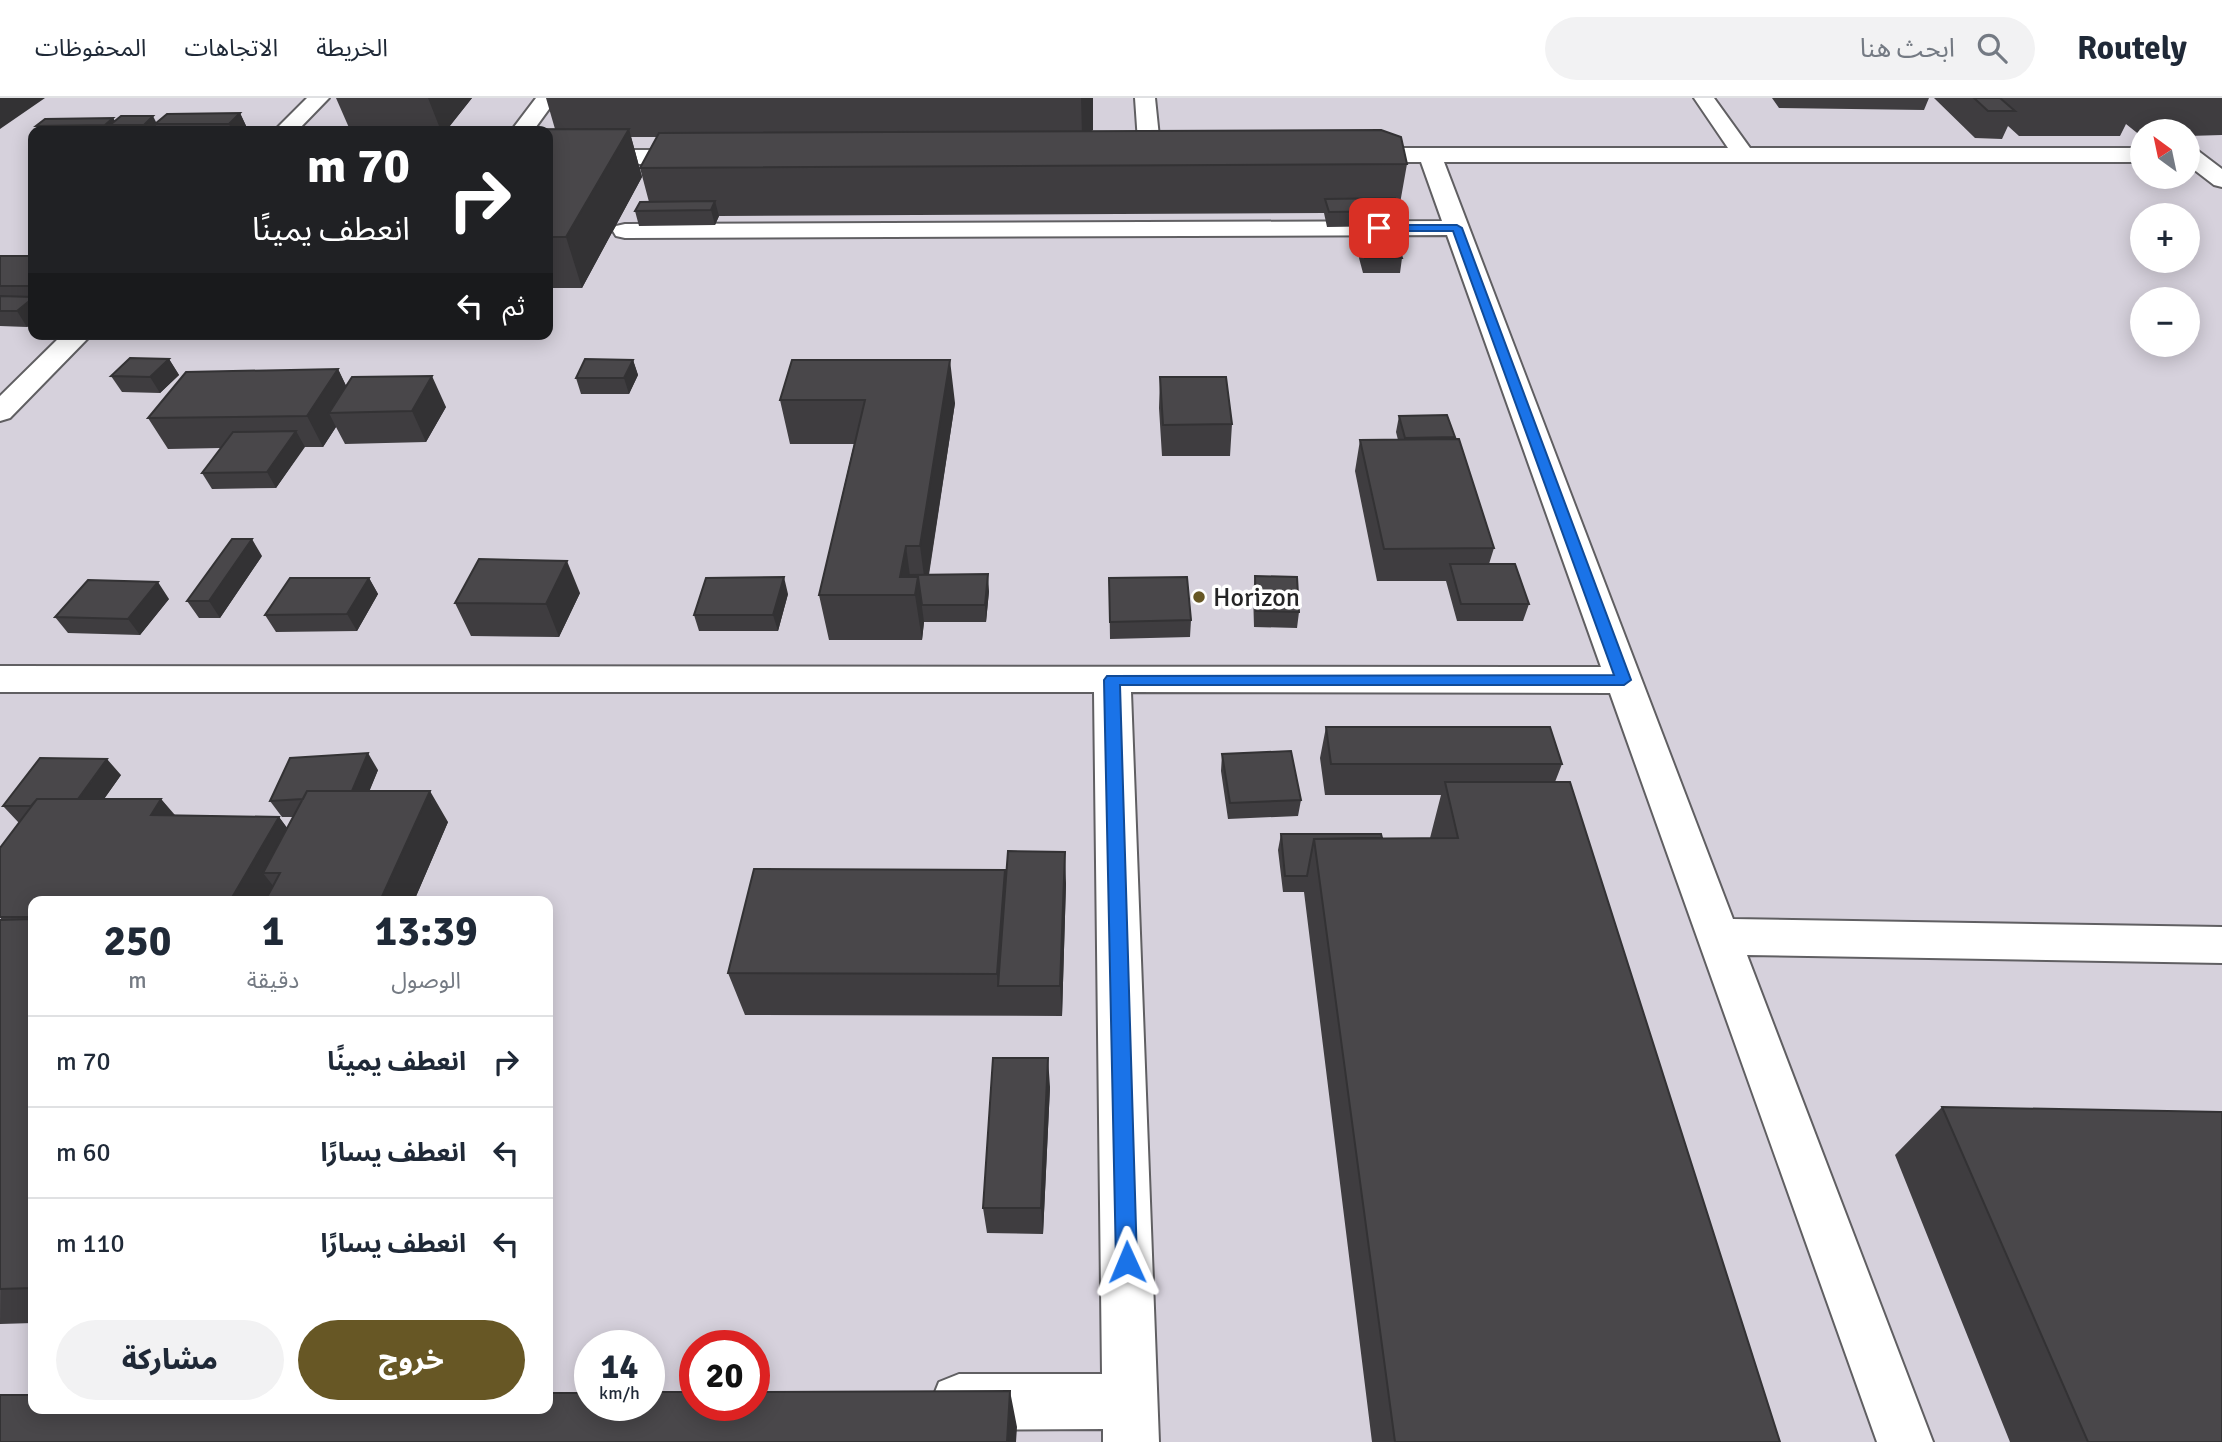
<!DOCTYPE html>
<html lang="ar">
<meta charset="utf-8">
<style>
:root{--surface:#fff;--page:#f2f2f3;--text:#1f2937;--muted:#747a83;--line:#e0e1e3;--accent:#675725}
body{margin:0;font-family:Signika,"Noto Sans Arabic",sans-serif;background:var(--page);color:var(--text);direction:rtl;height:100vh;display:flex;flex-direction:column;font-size:26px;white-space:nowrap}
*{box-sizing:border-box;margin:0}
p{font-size:23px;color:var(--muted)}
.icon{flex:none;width:38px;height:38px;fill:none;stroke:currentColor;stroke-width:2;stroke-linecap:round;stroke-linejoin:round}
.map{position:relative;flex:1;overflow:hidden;direction:ltr}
.side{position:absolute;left:28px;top:798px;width:525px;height:518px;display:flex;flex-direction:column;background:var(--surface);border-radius:14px;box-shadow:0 4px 18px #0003;direction:rtl}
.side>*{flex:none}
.guide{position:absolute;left:28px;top:28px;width:525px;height:214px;border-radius:14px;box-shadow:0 4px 18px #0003;direction:rtl;background:#202124;color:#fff;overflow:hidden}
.needle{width:46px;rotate:327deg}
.fabs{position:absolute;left:2130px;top:21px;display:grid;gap:14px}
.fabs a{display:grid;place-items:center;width:70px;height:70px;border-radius:50%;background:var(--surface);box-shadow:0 4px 18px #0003;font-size:35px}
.speed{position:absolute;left:574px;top:1232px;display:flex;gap:14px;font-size:35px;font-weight:700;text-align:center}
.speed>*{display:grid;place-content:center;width:91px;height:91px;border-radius:50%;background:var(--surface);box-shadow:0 4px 18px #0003;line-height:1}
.speed small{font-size:18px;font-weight:400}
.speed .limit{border:10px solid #d22;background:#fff;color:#111}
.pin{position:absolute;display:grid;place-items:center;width:60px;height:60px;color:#fff;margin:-30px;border-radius:14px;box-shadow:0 4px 10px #0006}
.me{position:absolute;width:77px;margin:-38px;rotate:359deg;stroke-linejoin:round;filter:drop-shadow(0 0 5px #0008)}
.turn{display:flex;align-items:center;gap:24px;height:147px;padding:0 28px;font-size:32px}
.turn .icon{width:91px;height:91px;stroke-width:2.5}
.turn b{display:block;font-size:49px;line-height:60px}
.then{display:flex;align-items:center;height:66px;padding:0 28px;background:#0003;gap:14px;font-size:26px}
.eta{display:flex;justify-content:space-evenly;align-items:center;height:119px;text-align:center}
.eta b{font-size:42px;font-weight:800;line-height:49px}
.action{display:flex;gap:14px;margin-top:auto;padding:14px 28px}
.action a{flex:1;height:80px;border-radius:42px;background:var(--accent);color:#fff;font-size:28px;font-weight:800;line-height:80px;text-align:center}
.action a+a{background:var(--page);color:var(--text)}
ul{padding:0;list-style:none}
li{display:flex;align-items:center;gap:21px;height:91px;padding:0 28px;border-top:2px solid var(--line)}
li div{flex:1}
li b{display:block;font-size:26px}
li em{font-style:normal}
header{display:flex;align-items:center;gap:42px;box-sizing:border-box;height:98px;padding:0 35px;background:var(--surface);border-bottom:2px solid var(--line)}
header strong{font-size:33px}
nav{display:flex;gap:38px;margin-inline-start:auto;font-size:24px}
.search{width:490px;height:63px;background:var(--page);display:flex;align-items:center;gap:18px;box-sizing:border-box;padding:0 24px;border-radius:38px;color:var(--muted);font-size:26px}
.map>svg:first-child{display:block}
</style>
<header>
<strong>Routely</strong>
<div class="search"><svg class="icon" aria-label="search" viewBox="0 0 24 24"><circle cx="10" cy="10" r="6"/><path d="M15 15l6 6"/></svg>ابحث هنا</div>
<nav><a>الخريطة</a><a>الاتجاهات</a><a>المحفوظات</a></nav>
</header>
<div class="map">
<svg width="2222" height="1344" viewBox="0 0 2222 1344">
<rect width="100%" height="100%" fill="#e0dee3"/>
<path fill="#d6d1dc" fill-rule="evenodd" d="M 0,0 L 2222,0 L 2222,1344 L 0,1344 ZM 33,33 L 548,33 L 548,236 L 33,236 ZM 2142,33 L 2188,33 L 2188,79 L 2142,79 ZM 2142,117 L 2188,117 L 2188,163 L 2142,163 ZM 2142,201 L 2188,201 L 2188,247 L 2142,247 ZM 33,803 L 548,803 L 548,1311 L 33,1311 ZM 590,1248 L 649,1248 L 649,1307 L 590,1307 ZM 695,1248 L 754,1248 L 754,1307 L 695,1307 Z"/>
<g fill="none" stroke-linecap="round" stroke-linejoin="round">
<g stroke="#605f62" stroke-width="4">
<path id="minor" d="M 536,0 L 557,0 L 533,33 L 511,33 Z
M 1135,0 L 1155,0 L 1161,58 L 1158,63 L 1142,63 L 1139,58 Z
M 1694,0 L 1714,0 L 1750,50 L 2142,50 L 2142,64 L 1444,64 L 1733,821 L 2222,829 L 2222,865 L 1747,857 L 1933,1344 L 1877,1344 L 1610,595 L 1131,594 L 1159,1344 L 1103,1344 L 1103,1331 L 959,1332 L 939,1324 L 931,1304 L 939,1284 L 959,1276 L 1102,1276 L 1094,594 L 0,594 L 0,568 L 1601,569 L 1447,137 L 625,140 L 616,138 L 613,133 L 616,128 L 625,126 L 1442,123 L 1421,64 L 1353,64 L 1345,62 L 1342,57 L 1345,52 L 1353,50 L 1728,50 Z
M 2188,51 L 2197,52 L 2222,71 L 2222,89 L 2214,87 L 2188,67 Z
M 548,52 L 698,52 L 706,54 L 709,59 L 706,64 L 698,66 L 548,66 Z"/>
</g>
<g stroke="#605f62" stroke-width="4">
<path id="major" d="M 307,0 L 329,0 L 297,33 L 274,33 Z
M 63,236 L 92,236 L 10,320 L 0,323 L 0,298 Z"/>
</g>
<use href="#minor" fill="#fff" fill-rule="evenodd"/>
<use href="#major" fill="#fff" fill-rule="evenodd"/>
</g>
<path fill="#3f3d40" d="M 336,0 L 472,0 L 447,31 L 555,31 L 546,0 L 1093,0 L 1093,32 L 1091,33 L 1407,66 L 1396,128 L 1327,129 L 1324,115 L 719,118 L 715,127 L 639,128 L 635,113 L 649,104 L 640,70 L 657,39 L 631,39 L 642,79 L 582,190 L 548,190 L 548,33 L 350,32 Z
M 1772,0 L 1929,0 L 1924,12 L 1779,10 Z
M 1934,0 L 2222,0 L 2222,37 L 2188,38 L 2188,33 L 2142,33 L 2142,38 L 2141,38 L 2126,26 L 2120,38 L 2019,38 L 2008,28 L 2002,41 L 1975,40 Z
M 240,15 L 247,30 L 243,33 L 39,33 L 36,28 L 113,20 L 115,23 L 156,25 Z
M 1361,145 L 1402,160 L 1400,175 L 1363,175 L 1359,160 Z
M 0,158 L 33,158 L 33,224 L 27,229 L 0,228 Z
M 169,261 L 179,277 L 160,295 L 122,294 L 111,278 Z
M 633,262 L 638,277 L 629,296 L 581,296 L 576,280 Z
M 792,262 L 955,305 L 929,477 L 989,493 L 986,524 L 924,524 L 922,542 L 829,542 L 819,497 L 854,346 L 790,346 L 780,302 Z
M 338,271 L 346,288 L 446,309 L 426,344 L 345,346 L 336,329 L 323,349 L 304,349 L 276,390 L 212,391 L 202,375 L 221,350 L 168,351 L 148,320 Z
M 1160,279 L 1232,326 L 1230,358 L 1162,358 L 1159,310 Z
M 1399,318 L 1455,339 L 1454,341 L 1494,450 L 1489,466 L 1529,506 L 1523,523 L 1457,523 L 1446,483 L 1377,483 L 1355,373 L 1360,342 L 1398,342 L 1396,334 Z
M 262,458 L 220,520 L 199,520 L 187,503 Z
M 1255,478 L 1299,514 L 1297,530 L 1254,529 L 1253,494 Z
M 369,480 L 378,496 L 357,533 L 276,534 L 265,517 Z
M 1109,480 L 1191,522 L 1190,539 L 1110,541 Z
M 580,495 L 559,539 L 471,538 L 455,505 Z
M 788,496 L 778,533 L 699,533 L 694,517 Z
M 169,501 L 140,537 L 68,535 L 55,519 Z
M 1326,629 L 1562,666 L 1555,684 L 1780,1344 L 1372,1344 L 1304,794 L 1283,794 L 1278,752 L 1281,736 L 1382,740 L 1430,740 L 1441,697 L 1325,697 L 1320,660 Z
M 1222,656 L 1301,702 L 1298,718 L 1228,721 L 1221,673 Z
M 378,672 L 369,693 L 448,724 L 414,803 L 33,803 L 33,1225 L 0,1226 L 1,749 L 19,725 L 3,708 L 121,677 L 104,701 L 161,701 L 175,717 L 279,719 L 287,730 L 293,719 L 282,719 L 270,703 Z
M 1005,772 L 1006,783 L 1066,785 L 1062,918 L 745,917 L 728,875 Z
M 1050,989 L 1043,1136 L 987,1135 L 983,1110 Z
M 1942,1009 L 2222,1344 L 2010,1344 L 1895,1057 Z"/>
<path fill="#333234" d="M 0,0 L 45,0 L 0,31 Z
M 428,0 L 472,0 L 446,33 L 441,33 Z
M 1081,0 L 1093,0 L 1093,32 L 1082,37 Z
M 240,15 L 247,30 L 243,33 L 232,33 L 229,26 Z
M 153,18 L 157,26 L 155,26 L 159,33 L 147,33 L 144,27 Z
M 113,20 L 117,27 L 110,27 L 114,33 L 108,33 L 105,27 Z
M 629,31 L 642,79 L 582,190 L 566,139 Z
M 715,103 L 719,118 L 715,127 L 711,112 Z
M 33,200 L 33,224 L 27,229 L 17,213 Z
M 169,261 L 179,277 L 160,295 L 150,279 Z
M 633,262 L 638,277 L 629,296 L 624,280 Z
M 950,262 L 955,305 L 926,493 L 920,448 Z
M 338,271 L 353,302 L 329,315 L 336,329 L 323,349 L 307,318 Z
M 432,278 L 446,309 L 426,344 L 412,313 Z
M 296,333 L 305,349 L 276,390 L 267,374 Z
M 252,441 L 262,458 L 220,520 L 209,503 Z
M 906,448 L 912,493 L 900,479 Z
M 567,463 L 580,495 L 559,539 L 546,506 Z
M 988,476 L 989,493 L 986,524 L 985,507 Z
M 784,479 L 788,496 L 778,533 L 773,517 Z
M 918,479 L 924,524 L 922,542 L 915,497 Z
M 369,480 L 378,496 L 357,533 L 347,516 Z
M 158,484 L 169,501 L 140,537 L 128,521 Z
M 368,655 L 378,672 L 361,714 L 350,698 Z
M 107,661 L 121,677 L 87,725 L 73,709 Z
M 430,693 L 448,724 L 414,803 L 380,803 Z
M 161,701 L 187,733 L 151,717 Z
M 279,719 L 302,750 L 280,775 L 263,775 L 278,794 L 273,803 L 230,803 Z
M 1065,754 L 1066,785 L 1062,918 L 1060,888 Z
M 1005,772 L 1009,815 L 998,888 L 997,876 Z
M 1048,960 L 1050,989 L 1043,1136 L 1041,1110 Z
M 1010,1293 L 1017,1329 L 1016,1344 L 1007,1344 Z"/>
<path fill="#49474a" stroke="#333234" stroke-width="2" d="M 1974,0 L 2000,0 L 2015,13 L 1988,13 Z
M 240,15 L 229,26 L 155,26 L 167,16 Z
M 121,18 L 153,18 L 144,27 L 110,27 Z
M 113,20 L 105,27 L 36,28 L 45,21 Z
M 629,31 L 566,139 L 548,139 L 548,33 L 276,33 L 277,32 Z
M 1381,32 L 1401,39 L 1407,66 L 640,70 L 659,35 Z
M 1395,100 L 1399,113 L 1329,114 L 1325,101 Z
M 715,103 L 711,112 L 635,113 L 640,104 Z
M 1361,145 L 1397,145 L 1402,160 L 1365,160 Z
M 0,158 L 33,158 L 33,188 L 0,188 Z
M 0,198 L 33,199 L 33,200 L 17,213 L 0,213 Z
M 130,260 L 169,261 L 150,279 L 111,278 Z
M 585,261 L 633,262 L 624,280 L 576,280 Z
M 792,262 L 950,262 L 920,448 L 906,448 L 900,479 L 918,479 L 915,497 L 819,497 L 865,302 L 780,302 Z
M 338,271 L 307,318 L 148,320 L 186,274 Z
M 432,278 L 412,313 L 329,315 L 352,279 Z
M 1160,279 L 1226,279 L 1232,326 L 1163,327 Z
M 1447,317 L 1455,339 L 1405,340 L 1399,318 Z
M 296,333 L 267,374 L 202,375 L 233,334 Z
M 1459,341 L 1494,450 L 1384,451 L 1360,342 Z
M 232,441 L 252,441 L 209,503 L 187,503 Z
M 479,461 L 567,463 L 546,506 L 455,505 Z
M 1450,466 L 1515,466 L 1529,506 L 1461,506 Z
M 988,476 L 985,507 L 922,507 L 918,479 L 909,479 L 910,477 Z
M 1255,478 L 1297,479 L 1299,514 L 1256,513 Z
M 784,479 L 773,517 L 694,517 L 706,480 Z
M 1187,479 L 1191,522 L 1110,524 L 1109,480 Z
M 290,480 L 369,480 L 347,516 L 265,517 Z
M 88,482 L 158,484 L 128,521 L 55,519 Z
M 1326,629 L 1550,629 L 1562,666 L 1331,666 Z
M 1291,653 L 1301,702 L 1230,705 L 1222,656 Z
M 368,655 L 352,693 L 307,693 L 303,701 L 270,703 L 290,660 Z
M 40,660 L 107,661 L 78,701 L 37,701 L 31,708 L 3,708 Z
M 1445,684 L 1570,684 L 1780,1344 L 1395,1344 L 1314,741 L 1458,740 Z
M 307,693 L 430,693 L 380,803 L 265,803 L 280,775 L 263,775 Z
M 37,701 L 161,701 L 151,717 L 279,719 L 230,803 L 33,803 L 33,819 L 0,819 L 0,750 Z
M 1281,736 L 1381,736 L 1382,740 L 1314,741 L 1307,778 L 1285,778 Z
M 1008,753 L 1065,754 L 1060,888 L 998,888 Z
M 754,771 L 1005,772 L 997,876 L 728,875 Z
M 33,821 L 33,1190 L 0,1191 L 0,822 Z
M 993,960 L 1048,960 L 1041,1110 L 983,1110 Z
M 1942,1009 L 2222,1014 L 2222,1344 L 2088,1344 Z
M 1010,1293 L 1007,1344 L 0,1344 L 0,1297 L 33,1297 L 33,1311 L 548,1311 L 548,1295 L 590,1295 L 590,1307 L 649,1307 L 649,1294 L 695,1294 L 695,1307 L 754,1307 L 754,1294 Z"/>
<path fill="#1a73e8" stroke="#114b97" stroke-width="2" d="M 1457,127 L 1462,130 L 1631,582 L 1624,587 L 1120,587 L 1137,1164 L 1134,1172 L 1127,1175 L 1119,1172 L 1116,1164 L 1104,582 L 1107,578 L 1614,577 L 1453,133 L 1379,133 L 1374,130 L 1379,127 Z"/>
<circle fill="#675725" stroke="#fff" stroke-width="2.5" cx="1199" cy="499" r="7"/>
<g text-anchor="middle" stroke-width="7" stroke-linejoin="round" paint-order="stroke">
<g font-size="26" fill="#252526" stroke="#fff" text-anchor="start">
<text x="1213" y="508">Horizon</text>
</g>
</g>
</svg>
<div class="fabs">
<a><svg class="needle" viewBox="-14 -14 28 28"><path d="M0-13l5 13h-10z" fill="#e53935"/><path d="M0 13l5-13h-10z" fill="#747a83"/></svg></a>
<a>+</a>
<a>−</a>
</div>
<div class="speed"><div>14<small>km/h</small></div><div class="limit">20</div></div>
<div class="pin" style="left:1379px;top:130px;background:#d93025"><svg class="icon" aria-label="arrive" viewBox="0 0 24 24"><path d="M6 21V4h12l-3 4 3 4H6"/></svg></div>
<svg class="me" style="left:1127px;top:1164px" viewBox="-20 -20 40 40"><path d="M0-17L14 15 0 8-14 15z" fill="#1a73e8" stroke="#fff" stroke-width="4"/></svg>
<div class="guide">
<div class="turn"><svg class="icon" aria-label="right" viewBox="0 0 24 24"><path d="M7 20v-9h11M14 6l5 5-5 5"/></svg><div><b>70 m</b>انعطف يمينًا</div></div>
<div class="then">ثم<svg class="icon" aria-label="left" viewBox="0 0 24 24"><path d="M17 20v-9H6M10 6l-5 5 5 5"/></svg></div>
</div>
<section class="side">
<div class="eta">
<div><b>13:39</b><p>الوصول</p></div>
<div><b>1</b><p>دقيقة</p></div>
<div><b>250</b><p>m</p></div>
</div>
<ul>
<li><svg class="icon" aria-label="right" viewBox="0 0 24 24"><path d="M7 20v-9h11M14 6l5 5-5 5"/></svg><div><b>انعطف يمينًا</b></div><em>70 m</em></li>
<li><svg class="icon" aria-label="left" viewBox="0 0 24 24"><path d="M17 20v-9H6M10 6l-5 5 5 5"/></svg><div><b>انعطف يسارًا</b></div><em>60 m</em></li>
<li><svg class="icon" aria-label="left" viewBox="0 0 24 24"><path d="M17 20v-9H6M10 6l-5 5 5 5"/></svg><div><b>انعطف يسارًا</b></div><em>110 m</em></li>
</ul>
<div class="action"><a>خروج</a><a>مشاركة</a></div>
</section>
</div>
